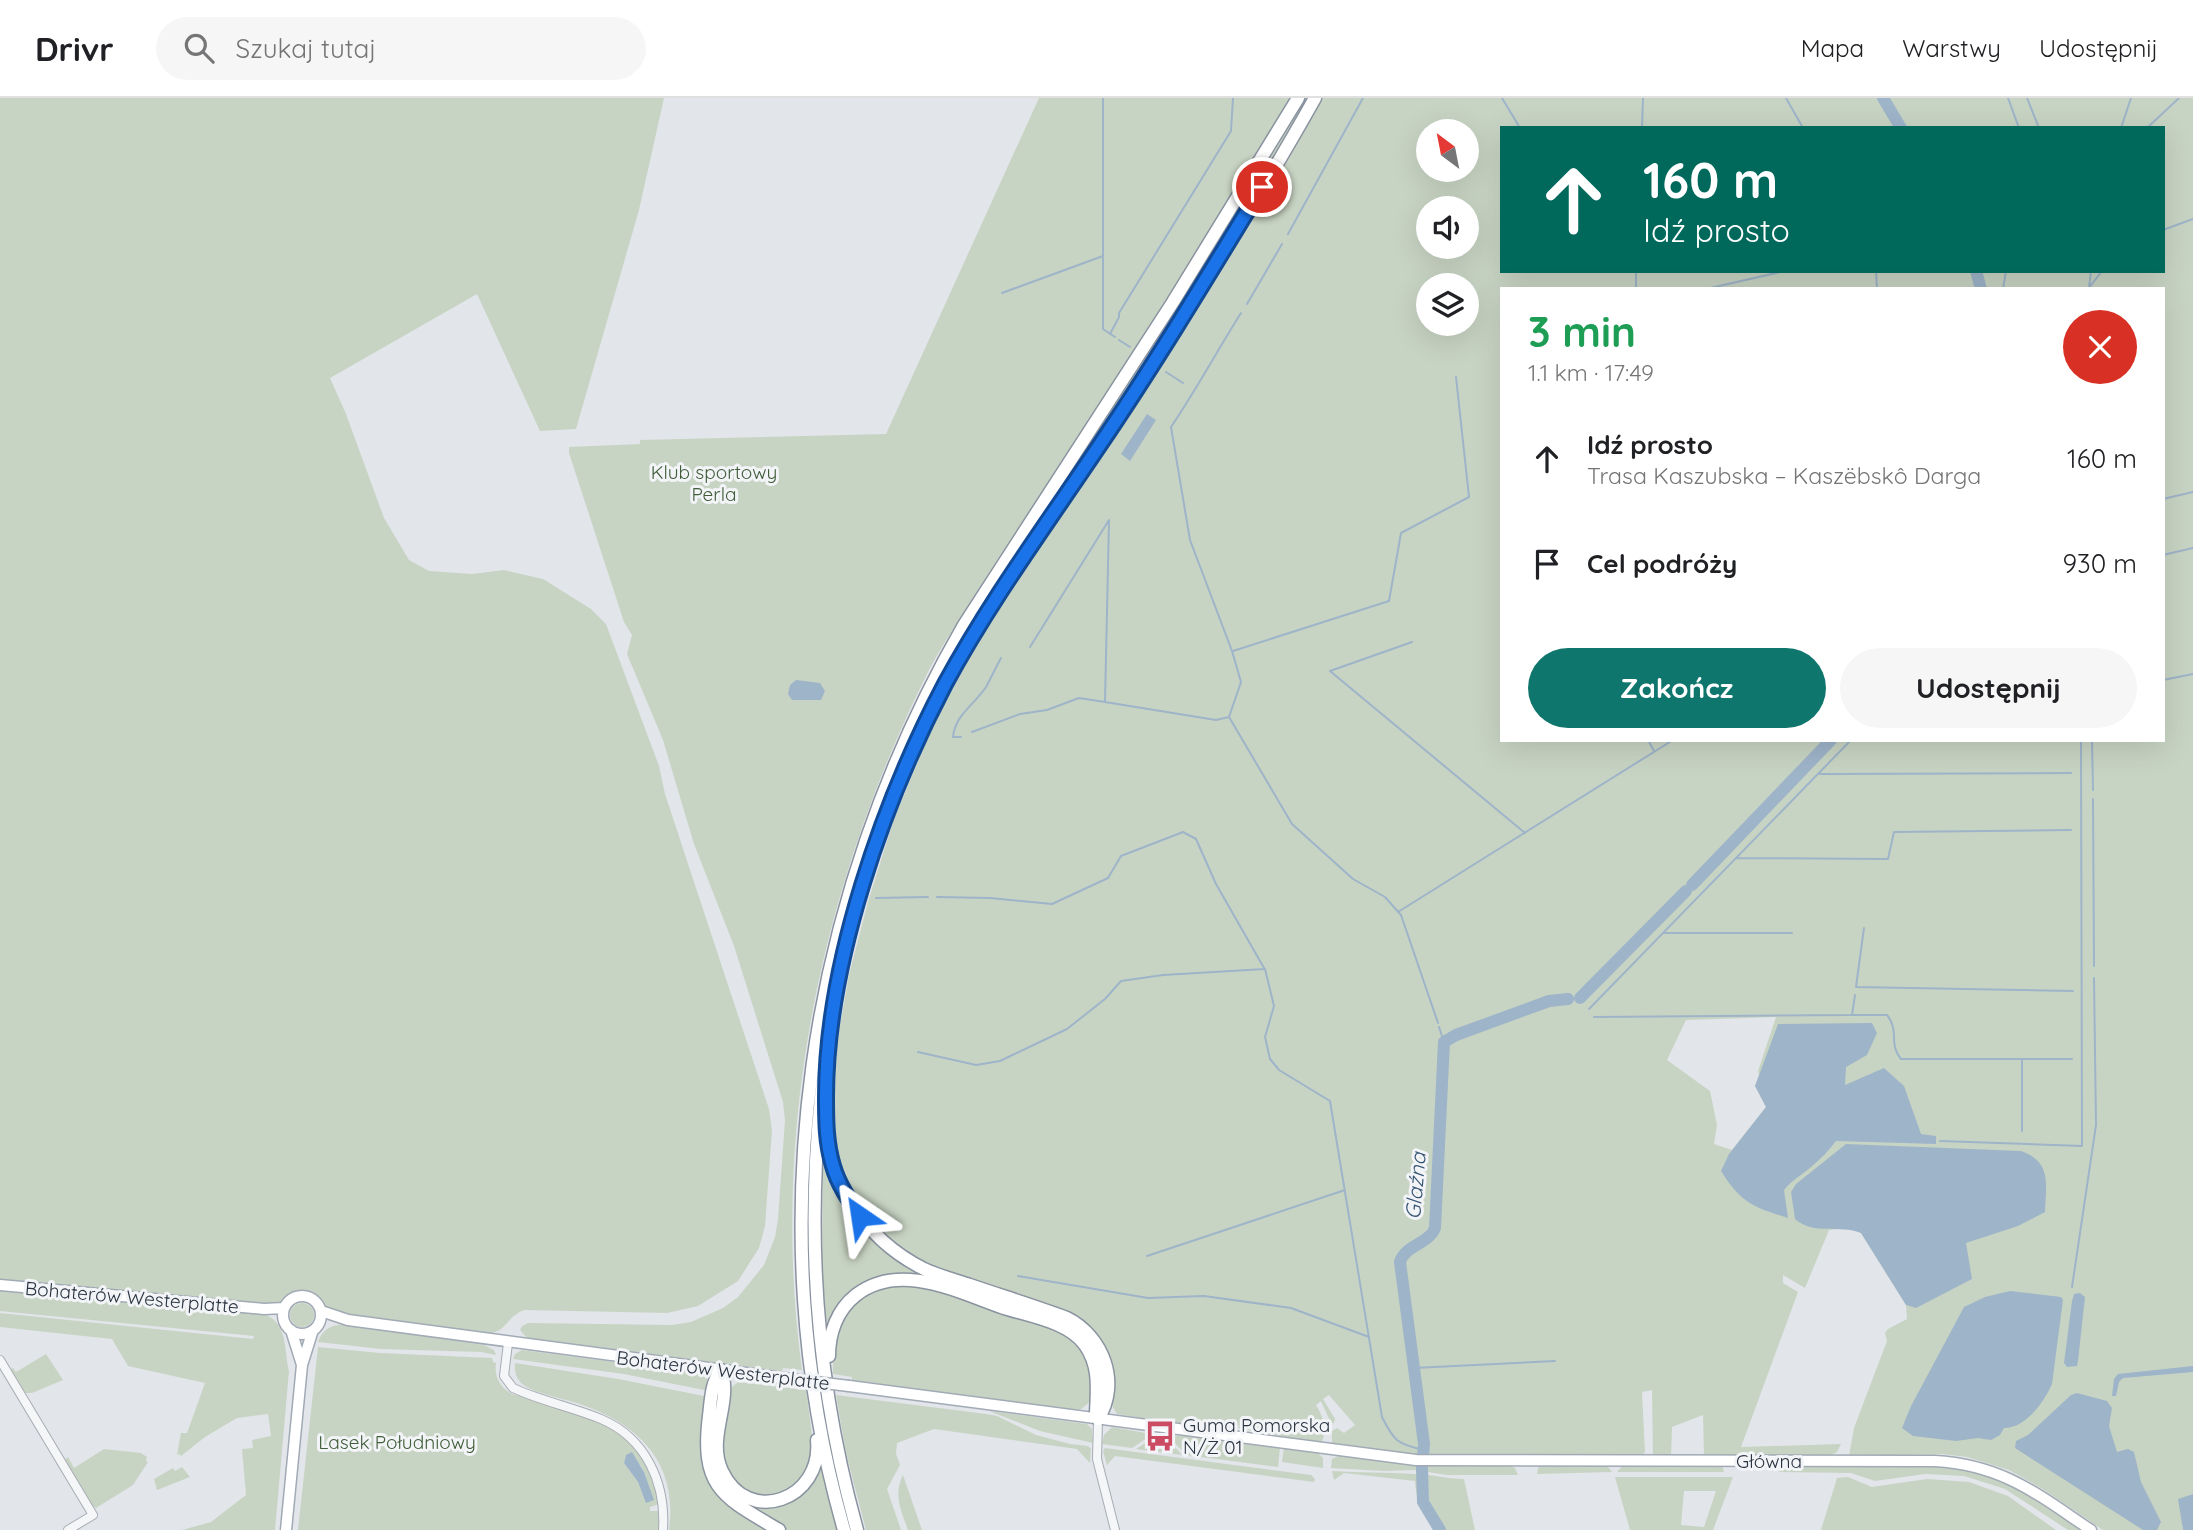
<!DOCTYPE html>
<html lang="pl">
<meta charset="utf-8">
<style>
:root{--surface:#fff;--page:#f6f6f6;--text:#202124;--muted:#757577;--line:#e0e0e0;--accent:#0f766e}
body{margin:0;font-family:Quicksand,sans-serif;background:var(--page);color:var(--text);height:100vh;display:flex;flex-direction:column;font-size:26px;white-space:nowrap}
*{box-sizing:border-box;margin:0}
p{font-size:23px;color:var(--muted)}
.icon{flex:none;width:38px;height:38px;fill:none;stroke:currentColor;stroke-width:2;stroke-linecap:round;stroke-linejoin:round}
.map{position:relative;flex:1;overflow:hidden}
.drawer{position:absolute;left:1500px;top:189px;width:665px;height:455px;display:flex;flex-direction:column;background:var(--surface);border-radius:0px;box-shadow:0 7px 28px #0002}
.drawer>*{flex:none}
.top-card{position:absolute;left:1500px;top:28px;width:665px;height:147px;border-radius:0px;box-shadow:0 7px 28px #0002;background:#00695c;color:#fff;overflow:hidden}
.needle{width:46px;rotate:328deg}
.buttons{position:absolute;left:1416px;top:21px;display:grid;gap:14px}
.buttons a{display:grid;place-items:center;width:63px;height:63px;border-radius:50%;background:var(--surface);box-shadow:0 7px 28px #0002;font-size:35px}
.pin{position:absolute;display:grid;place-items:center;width:60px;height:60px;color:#fff;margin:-30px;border:4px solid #fff;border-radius:50%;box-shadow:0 2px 7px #0007}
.me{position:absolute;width:77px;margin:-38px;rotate:328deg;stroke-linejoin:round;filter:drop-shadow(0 0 5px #0008)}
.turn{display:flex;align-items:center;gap:24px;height:147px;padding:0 28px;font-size:32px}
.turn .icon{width:91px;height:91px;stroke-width:2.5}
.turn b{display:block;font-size:49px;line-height:60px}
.round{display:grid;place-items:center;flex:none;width:74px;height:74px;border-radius:37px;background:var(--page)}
.overview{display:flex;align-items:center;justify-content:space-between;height:119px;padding:0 28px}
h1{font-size:42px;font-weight:700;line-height:52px;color:#1e9e55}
.action{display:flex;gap:14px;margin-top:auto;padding:14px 28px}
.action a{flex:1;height:80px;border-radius:42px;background:var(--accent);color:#fff;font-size:28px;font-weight:700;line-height:80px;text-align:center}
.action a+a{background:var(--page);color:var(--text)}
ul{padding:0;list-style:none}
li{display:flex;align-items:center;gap:21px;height:105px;padding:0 28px}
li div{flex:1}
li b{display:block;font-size:26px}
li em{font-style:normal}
header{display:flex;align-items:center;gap:42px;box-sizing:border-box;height:98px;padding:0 35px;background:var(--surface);border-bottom:2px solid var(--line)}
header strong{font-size:33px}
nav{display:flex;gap:38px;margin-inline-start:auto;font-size:24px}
.search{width:490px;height:63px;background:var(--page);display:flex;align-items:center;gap:18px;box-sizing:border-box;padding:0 24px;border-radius:38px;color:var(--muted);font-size:26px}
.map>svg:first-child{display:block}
</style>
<header>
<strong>Drivr</strong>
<div class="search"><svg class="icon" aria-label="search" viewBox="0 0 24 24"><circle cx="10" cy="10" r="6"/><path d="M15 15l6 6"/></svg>Szukaj tutaj</div>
<nav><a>Mapa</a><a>Warstwy</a><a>Udostępnij</a></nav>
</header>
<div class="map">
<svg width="2193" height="1432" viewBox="0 0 2193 1432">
<rect width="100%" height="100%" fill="#e2e5ea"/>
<path fill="#c8d4c3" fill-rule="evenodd" d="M 0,0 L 664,0 L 639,112 L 576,331 L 540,333 L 477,196 L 330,280 L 346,316 L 384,420 L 409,462 L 429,473 L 472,476 L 504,472 L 543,481 L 591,511 L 606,526 L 659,668 L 665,696 L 769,1011 L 772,1032 L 765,1128 L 759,1150 L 738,1183 L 698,1208 L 667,1215 L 525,1212 C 509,1216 507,1232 492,1235 L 346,1217 L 326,1209 L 316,1197 L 306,1193 L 294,1194 L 281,1204 L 262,1208 L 0,1183 Z
M 1039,0 L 1291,0 C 1221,120 1147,236 1070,351 C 1039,398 1008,445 978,492 C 962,518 944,544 930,570 C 821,786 769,1032 802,1272 L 783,1270 L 782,1273 L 527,1240 L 520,1232 L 522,1228 L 528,1225 L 672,1227 L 691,1224 L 723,1210 L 738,1199 L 764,1167 L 775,1139 L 778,1121 L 785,1022 L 783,1004 L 734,848 L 694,746 L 663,642 L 627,556 L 632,537 L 624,524 L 569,355 L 569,349 L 640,346 L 640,342 L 886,336 Z
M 1305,0 L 1309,0 L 1188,201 L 1044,418 L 932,602 L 914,639 L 851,814 L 810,1116 L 810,1163 L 821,1274 L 815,1273 L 810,1226 L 806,1118 L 811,1013 L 832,874 L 893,679 L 950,561 L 1040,415 L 1185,198 Z
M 1322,0 L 2193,0 L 2193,1396 L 2189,1397 L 2182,1429 L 2183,1432 L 2103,1432 L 2041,1390 L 2009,1372 L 1967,1359 L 1942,1356 L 1849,1358 L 1854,1330 L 1887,1243 L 1885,1235 L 1888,1231 L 1907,1221 L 1906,1207 L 1861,1135 L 1848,1130 L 1829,1132 L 1805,1190 L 1783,1177 L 1783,1185 L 1798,1194 L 1741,1349 L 1841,1346 L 1837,1354 L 1829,1358 L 1704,1359 L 1703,1317 L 1672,1329 L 1671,1359 L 1653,1360 L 1652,1292 L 1642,1294 L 1645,1354 L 1639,1360 L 1438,1359 L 1332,1346 L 1332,1333 L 1337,1330 L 1344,1335 L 1355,1327 L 1329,1297 L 1323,1301 L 1335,1321 L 1334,1325 L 1331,1325 L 1321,1303 L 1316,1307 C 1323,1318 1328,1333 1321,1345 L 1286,1342 L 1286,1339 L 1238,1330 L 1239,1327 L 1212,1331 L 1117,1316 L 1111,1306 L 1104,1249 L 925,1166 L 880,1135 L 843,1082 L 829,1029 L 829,1010 L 837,944 L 849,877 L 868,804 L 893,724 L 933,626 L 1001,503 L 1168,255 L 1279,76 ZM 1502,30 L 2163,30 L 2163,173 L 1502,173 ZM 1428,33 L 1466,33 L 1466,72 L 1428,72 ZM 1428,110 L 1466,110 L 1466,149 L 1428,149 ZM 1428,187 L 1466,187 L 1466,226 L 1428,226 ZM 1502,191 L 2163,191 L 2163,642 L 1502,642 ZM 1776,919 L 1758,973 L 1759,978 L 1755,988 L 1766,1009 L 1732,1052 L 1714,1046 L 1717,1027 L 1710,993 L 1667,962 L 1686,922 Z
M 823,1047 L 884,1151 L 1063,1222 L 1100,1275 L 1059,1225 L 884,1179 L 827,1229 L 822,1170 Z
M 892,1186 L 931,1190 L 1062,1233 L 1082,1251 L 1091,1272 L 1092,1298 L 1090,1304 L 1081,1311 L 1074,1312 L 852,1282 L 852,1279 L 833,1276 C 832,1225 842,1203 892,1186 Z
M 0,1191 L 266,1217 C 288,1226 284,1253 289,1273 L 275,1432 L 182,1432 L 211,1424 L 246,1397 L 242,1351 L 253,1350 L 252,1342 L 271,1338 L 268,1316 L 237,1320 L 205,1339 L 181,1358 L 179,1356 L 177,1357 L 181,1335 L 187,1335 L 205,1285 L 128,1268 L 112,1241 L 0,1229 L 0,1215 L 253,1241 L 254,1238 L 0,1213 Z
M290 1217a12 12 0 1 1 24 0a12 12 0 1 1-24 0Z
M 347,1226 L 484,1247 L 494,1252 L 496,1257 L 481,1254 L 381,1251 L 318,1244 C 324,1229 332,1227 347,1226 Z
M 318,1249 L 380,1255 L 492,1260 L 493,1264 L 496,1265 C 494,1279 500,1289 512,1296 C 557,1308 621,1321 646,1364 C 653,1377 656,1392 659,1406 L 650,1409 L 650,1413 L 659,1413 L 659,1432 L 298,1432 ZM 626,1357 C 649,1368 646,1381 646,1404 L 638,1384 L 624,1365 Z
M 522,1252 L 699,1275 L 707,1281 L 709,1293 L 624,1276 L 513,1261 L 515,1256 Z
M 46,1256 L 63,1282 L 32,1295 L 25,1295 L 11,1271 L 13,1270 L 16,1274 Z
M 515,1265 L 618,1281 L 709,1299 L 707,1380 C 721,1406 746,1417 771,1432 L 669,1432 C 678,1367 641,1327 582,1307 C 564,1300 542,1298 525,1288 C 517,1283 514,1275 515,1265 Z
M 738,1284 L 806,1292 L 814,1352 L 804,1381 L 779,1398 L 758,1398 L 738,1388 L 725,1370 L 720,1344 L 731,1290 Z
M 836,1297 L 986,1316 L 997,1318 L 1036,1337 L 1070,1346 L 1088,1348 L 1091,1351 L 1090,1365 L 1077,1351 L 934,1331 L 897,1345 L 896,1356 L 900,1367 L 887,1391 L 901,1432 L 866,1432 L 846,1355 Z
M 715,1300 L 719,1301 C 716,1327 708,1356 721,1381 C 737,1410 782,1416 805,1392 C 813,1383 817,1374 820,1363 L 837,1432 L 787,1432 L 726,1394 L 713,1373 L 709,1355 Z
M 989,1313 L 1087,1326 L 1092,1331 L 1093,1345 L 1040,1333 Z
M 1112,1329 L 1151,1336 L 1150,1338 L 1132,1350 L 1102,1346 L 1104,1337 Z
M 1189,1337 L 1280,1349 L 1278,1369 L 1186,1357 L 1171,1341 L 1171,1338 Z
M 1153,1340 L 1168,1341 L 1182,1357 L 1136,1351 Z
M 1284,1349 L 1317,1354 L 1323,1360 L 1323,1370 L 1282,1364 Z
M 1105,1350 L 1311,1377 L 1315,1381 L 1314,1384 L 1115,1358 L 1107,1367 L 1103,1353 Z
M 104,1351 L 141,1355 L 147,1359 L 146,1363 L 148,1364 L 133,1387 L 96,1410 L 92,1407 L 64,1362 L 68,1359 L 74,1370 Z
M 1340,1357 L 1431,1367 L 1508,1367 L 1515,1370 L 1518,1377 L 1447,1377 L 1415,1372 L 1384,1373 L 1331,1370 L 1332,1361 Z
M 1541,1367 L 1607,1367 L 1612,1374 L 1537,1376 L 1538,1370 Z
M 1623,1367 L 1722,1367 L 1724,1374 L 1617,1374 Z
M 1785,1367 L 1936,1367 L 1970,1371 L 2022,1391 L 2084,1432 L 2068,1432 L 2005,1391 L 1964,1378 L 1925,1376 L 1875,1383 L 1851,1375 L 1779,1374 Z
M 182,1369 L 190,1379 L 157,1392 L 154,1381 L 173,1370 L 175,1373 Z
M 1332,1373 C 1359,1375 1387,1374 1414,1376 C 1431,1376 1447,1381 1464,1381 L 1475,1432 L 1433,1432 C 1423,1415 1416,1403 1415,1383 L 1344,1375 L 1334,1382 Z
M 903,1377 L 922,1432 L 908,1432 C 901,1412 893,1397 903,1377 Z
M 1615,1379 L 1733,1379 L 1713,1432 L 1630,1432 ZM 1684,1393 L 1716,1393 L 1704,1429 L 1681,1427 Z
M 1848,1379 L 1872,1389 L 1927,1381 L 1969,1384 L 2008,1398 L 2056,1432 L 1821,1432 L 1837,1380 Z"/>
<path fill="#9eb4c9" d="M 1147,316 L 1156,322 L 1130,363 L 1121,356 Z
M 796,582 L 820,585 L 825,593 L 821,602 L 792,602 L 788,596 L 790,587 Z
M 1872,925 L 1877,935 L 1867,957 L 1846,969 L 1845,987 L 1884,970 L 1904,988 L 1921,1036 L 1936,1038 L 1936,1046 L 1836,1043 C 1829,1052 1821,1061 1811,1069 C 1802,1077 1792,1082 1784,1092 L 1788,1120 C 1753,1109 1741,1105 1721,1073 L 1729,1056 L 1766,1009 L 1755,988 L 1778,926 Z
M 1846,1046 L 2021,1053 C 2052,1064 2046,1086 2045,1114 L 2018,1128 L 1966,1145 L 1972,1181 L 1916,1210 L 1906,1207 L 1861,1135 C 1839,1126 1814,1138 1795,1121 L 1791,1094 L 1796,1086 Z
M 2010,1193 L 2061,1199 L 2063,1202 L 2052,1286 C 2044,1304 2026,1330 2004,1330 L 2000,1337 L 1991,1342 L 1978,1340 L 1956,1343 L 1913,1338 L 1902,1330 L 1911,1308 L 1964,1209 L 1985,1199 Z
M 2080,1195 L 2085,1199 L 2078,1263 L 2077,1268 L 2067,1269 L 2064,1265 L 2072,1203 L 2074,1196 Z
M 2193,1268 L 2193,1274 L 2123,1280 L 2119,1284 L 2116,1298 L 2112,1298 L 2114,1281 L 2118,1276 Z
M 2077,1295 L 2107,1303 L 2112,1310 L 2109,1328 L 2117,1354 L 2128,1351 L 2134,1354 L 2141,1384 L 2161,1424 L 2157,1432 L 2143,1432 L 2015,1350 L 2016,1343 L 2028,1337 L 2071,1297 Z
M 632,1354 L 644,1374 L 654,1402 L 646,1405 L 638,1384 L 624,1365 L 626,1357 Z
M 2193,1396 L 2193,1432 L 2183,1432 L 2178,1401 Z"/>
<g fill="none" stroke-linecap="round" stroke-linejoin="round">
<path stroke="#9eb4c9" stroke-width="2" d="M 1103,0 L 1103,231 L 1115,239
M 1502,0 L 1520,30
M 1786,0 L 1803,30
M 2008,0 L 2019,30
M 2027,0 L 2039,30
M 1642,30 L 1643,0
M 2121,30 L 2131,0
M 2147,30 L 2179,0
M 2163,132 L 2193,121
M 1288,136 L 1363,0
M 1876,173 L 1877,191
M 2089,190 L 2091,173
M 1636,191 L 1636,173
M 1706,191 L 1785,173
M 2003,191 L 2006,173
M 2088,191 L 2102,173
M 1002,195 L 1103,158
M 1247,206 L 1282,146
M 1241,215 C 1217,253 1196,292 1171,329 L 1190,442 L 1232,553 L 1241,584 L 1229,619 L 1292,726 L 1353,781 L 1385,799 L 1401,817 L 1438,925
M 1110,236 L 1119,219 L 1119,215 L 1231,33 L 1233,0
M 1119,242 L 1130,249
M 1166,274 L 1183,285
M 2163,401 L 2193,394
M 2163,457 L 2193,450
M 1412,544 L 1330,573 L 1525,735
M 1030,549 L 1109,422 L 1105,604 L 1216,622 L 1229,619
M 1233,553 L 1389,503 L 1401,435 L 1469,399 L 1456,279
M 2163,582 L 2193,576
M 972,634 L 1020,616 L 1047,612 L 1079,600 L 1105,604
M 961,639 L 953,639 C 955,617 974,607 986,589 C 991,580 996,569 1001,560
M 1648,642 L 1654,653
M 2092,642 L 2093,692
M 1820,676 L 2071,675
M 2093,701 L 2094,868
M 1736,760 L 1888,761 L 1894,734 L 2071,732
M 937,799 L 990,800 L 1052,806 L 1108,780 L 1121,758 L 1183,734 L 1196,741 L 1216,786 L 1264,870
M 876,800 L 928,799
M 1398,814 L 1673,642
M 1664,835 L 1792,835
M 1856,889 L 2073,893
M 1856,889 L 1864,830
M 1582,900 L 1584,903
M 1589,911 L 1851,642
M 1853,917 L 1887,917 C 1900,933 1888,946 1901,961 L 2072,961
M 1594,919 L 1852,917 L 1855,897
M 1439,929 L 1444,944
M 918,954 L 976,967 L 1000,963 L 1067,931 L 1105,901 L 1121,883 L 1163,877 L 1265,871 L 1274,908 L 1265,939 L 1270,961 L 1279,972 L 1330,1003 L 1382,1319 C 1394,1343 1397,1346 1424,1352
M 2022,1033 L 2022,961
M 1940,1043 L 2082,1048 L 2081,642
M 1147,1158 L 1345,1092
M 1018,1178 L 1148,1200 L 1204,1198 L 1291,1210 L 1369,1239
M 2072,1189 L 2096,1027 L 2094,880
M 1414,1270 L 1555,1263"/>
<path stroke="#9eb4c9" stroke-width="12" d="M 1883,0 L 1901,30
M 1976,173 L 1981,191
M 1692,787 L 1831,642
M 1580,900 L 1686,793
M 1440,1432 L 1423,1404 L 1422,1370 L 1424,1346 L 1400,1164 C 1405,1147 1429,1146 1435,1130 L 1444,944 L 1456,937 L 1549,903 L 1568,901"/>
<g stroke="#a7acb4" stroke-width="10">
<path id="minor" d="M 508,1245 L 504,1278 L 513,1290 C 541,1303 572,1309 601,1321 C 646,1340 666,1385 663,1432
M 0,1262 L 93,1417 L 68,1432
M 1098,1321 L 1097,1361 L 1115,1432"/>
</g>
<g stroke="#a1aab5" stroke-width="13">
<path id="major" d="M 0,1187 L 264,1211 L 284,1210
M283 1217a19 19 0 1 1 38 0a19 19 0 1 1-38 0Z
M 321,1213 L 348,1222 L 791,1281
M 291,1232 L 302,1267
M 849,1288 L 1416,1362 L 1935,1363 C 2003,1367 2037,1396 2091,1432
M 286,1432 L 302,1267 L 312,1235"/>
</g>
<g stroke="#8a93a0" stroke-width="15">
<path id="highway" d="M 826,1016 C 827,1083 864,1141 924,1171 C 939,1178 955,1182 970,1187 C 1002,1198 1035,1208 1067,1220 C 1103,1238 1121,1285 1098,1321
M 829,1258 C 829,1235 837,1212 856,1197 C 900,1163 958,1194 1004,1210 C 1030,1218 1069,1224 1085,1247 C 1100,1268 1097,1291 1096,1315 L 1098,1321
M 721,1272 C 733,1304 706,1340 722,1373 C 748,1429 823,1402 817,1342
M 721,1272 C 711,1285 711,1302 709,1318 C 700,1390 723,1399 779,1432
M 844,1432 C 757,1129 807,799 964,527 L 1173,204 L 1298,0
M 857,1432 C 779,1152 809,842 946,585 C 993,497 1053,417 1108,334 C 1180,225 1251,114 1315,0"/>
</g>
<use href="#minor" stroke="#f5f6f8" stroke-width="8"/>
<use href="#major" stroke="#fff" stroke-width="10"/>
<use href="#highway" stroke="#fff" stroke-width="12"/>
<g stroke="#a1aab5" stroke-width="13" stroke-linecap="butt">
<path id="major-bridge" d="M 791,1281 L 849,1288"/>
</g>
<use href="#major-bridge" stroke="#fff" stroke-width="10"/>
</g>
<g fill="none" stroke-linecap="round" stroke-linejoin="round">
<g stroke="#114b97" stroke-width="18">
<path id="route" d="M 860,1118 C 849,1102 838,1086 833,1068 C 826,1045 826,1022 826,999 C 826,866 883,704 945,586 C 990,503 1046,427 1099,348 C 1156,264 1209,176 1262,89"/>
</g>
<use href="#route" stroke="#1a73e8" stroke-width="12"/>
</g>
<defs>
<g id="bus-bare" transform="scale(2.415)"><path d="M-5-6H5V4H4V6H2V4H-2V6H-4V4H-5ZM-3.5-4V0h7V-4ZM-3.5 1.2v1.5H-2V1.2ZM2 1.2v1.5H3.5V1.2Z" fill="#cb4b62" stroke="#f2f4f7" stroke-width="2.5" paint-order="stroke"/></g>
</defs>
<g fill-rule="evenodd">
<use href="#bus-bare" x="1160" y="1338"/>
</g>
<g text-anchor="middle" stroke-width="6" stroke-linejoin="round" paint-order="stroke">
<g font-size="19" fill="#405d38" stroke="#f2f4f7">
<text x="714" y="381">Klub sportowy<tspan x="714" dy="22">Perla</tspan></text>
<text x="397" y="1351">Lasek Południowy</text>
</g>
<g font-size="19" fill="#2a3441" stroke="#f2f4f7">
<text transform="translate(132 1199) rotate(5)" y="7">Bohaterów Westerplatte</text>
<text transform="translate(723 1272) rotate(7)" y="7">Bohaterów Westerplatte</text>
<text x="1769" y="1370">Główna</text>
</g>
<g font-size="19" fill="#2a3441" stroke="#f2f4f7" text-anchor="start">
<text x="1183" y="1334">Guma Pomorska<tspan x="1183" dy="22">N/Ż 01</tspan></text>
</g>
<g font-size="21" font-style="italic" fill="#355474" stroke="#f2f4f7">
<text transform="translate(1416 1088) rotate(-85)" y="7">Glaźna</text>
</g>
</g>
</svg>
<div class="buttons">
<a><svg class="needle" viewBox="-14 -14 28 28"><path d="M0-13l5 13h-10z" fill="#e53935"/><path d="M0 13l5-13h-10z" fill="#757577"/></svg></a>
<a><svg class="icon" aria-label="sound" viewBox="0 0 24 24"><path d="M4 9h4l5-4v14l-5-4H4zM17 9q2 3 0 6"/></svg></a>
<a><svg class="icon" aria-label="layers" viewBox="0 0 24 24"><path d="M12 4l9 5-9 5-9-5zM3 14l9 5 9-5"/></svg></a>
</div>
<div class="pin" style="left:1262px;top:89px;background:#d93025"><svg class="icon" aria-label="arrive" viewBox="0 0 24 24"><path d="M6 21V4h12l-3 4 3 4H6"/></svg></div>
<svg class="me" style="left:860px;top:1118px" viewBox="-20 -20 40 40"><path d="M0-17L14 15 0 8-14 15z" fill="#1a73e8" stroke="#fff" stroke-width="4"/></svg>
<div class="top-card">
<div class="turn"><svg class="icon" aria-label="ahead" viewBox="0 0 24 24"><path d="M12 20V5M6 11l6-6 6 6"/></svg><div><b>160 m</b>Idź prosto</div></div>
</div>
<section class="drawer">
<div class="overview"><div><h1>3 min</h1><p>1.1 km · 17:49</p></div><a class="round" style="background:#d93025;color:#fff"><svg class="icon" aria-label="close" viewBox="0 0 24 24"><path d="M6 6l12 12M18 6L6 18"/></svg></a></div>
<ul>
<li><svg class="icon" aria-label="ahead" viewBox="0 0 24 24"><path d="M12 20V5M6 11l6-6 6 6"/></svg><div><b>Idź prosto</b><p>Trasa Kaszubska – Kaszëbskô Darga</p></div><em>160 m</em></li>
<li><svg class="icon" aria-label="arrive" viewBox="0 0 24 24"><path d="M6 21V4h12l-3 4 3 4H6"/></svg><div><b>Cel podróży</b></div><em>930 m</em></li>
</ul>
<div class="action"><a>Zakończ</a><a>Udostępnij</a></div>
</section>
</div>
